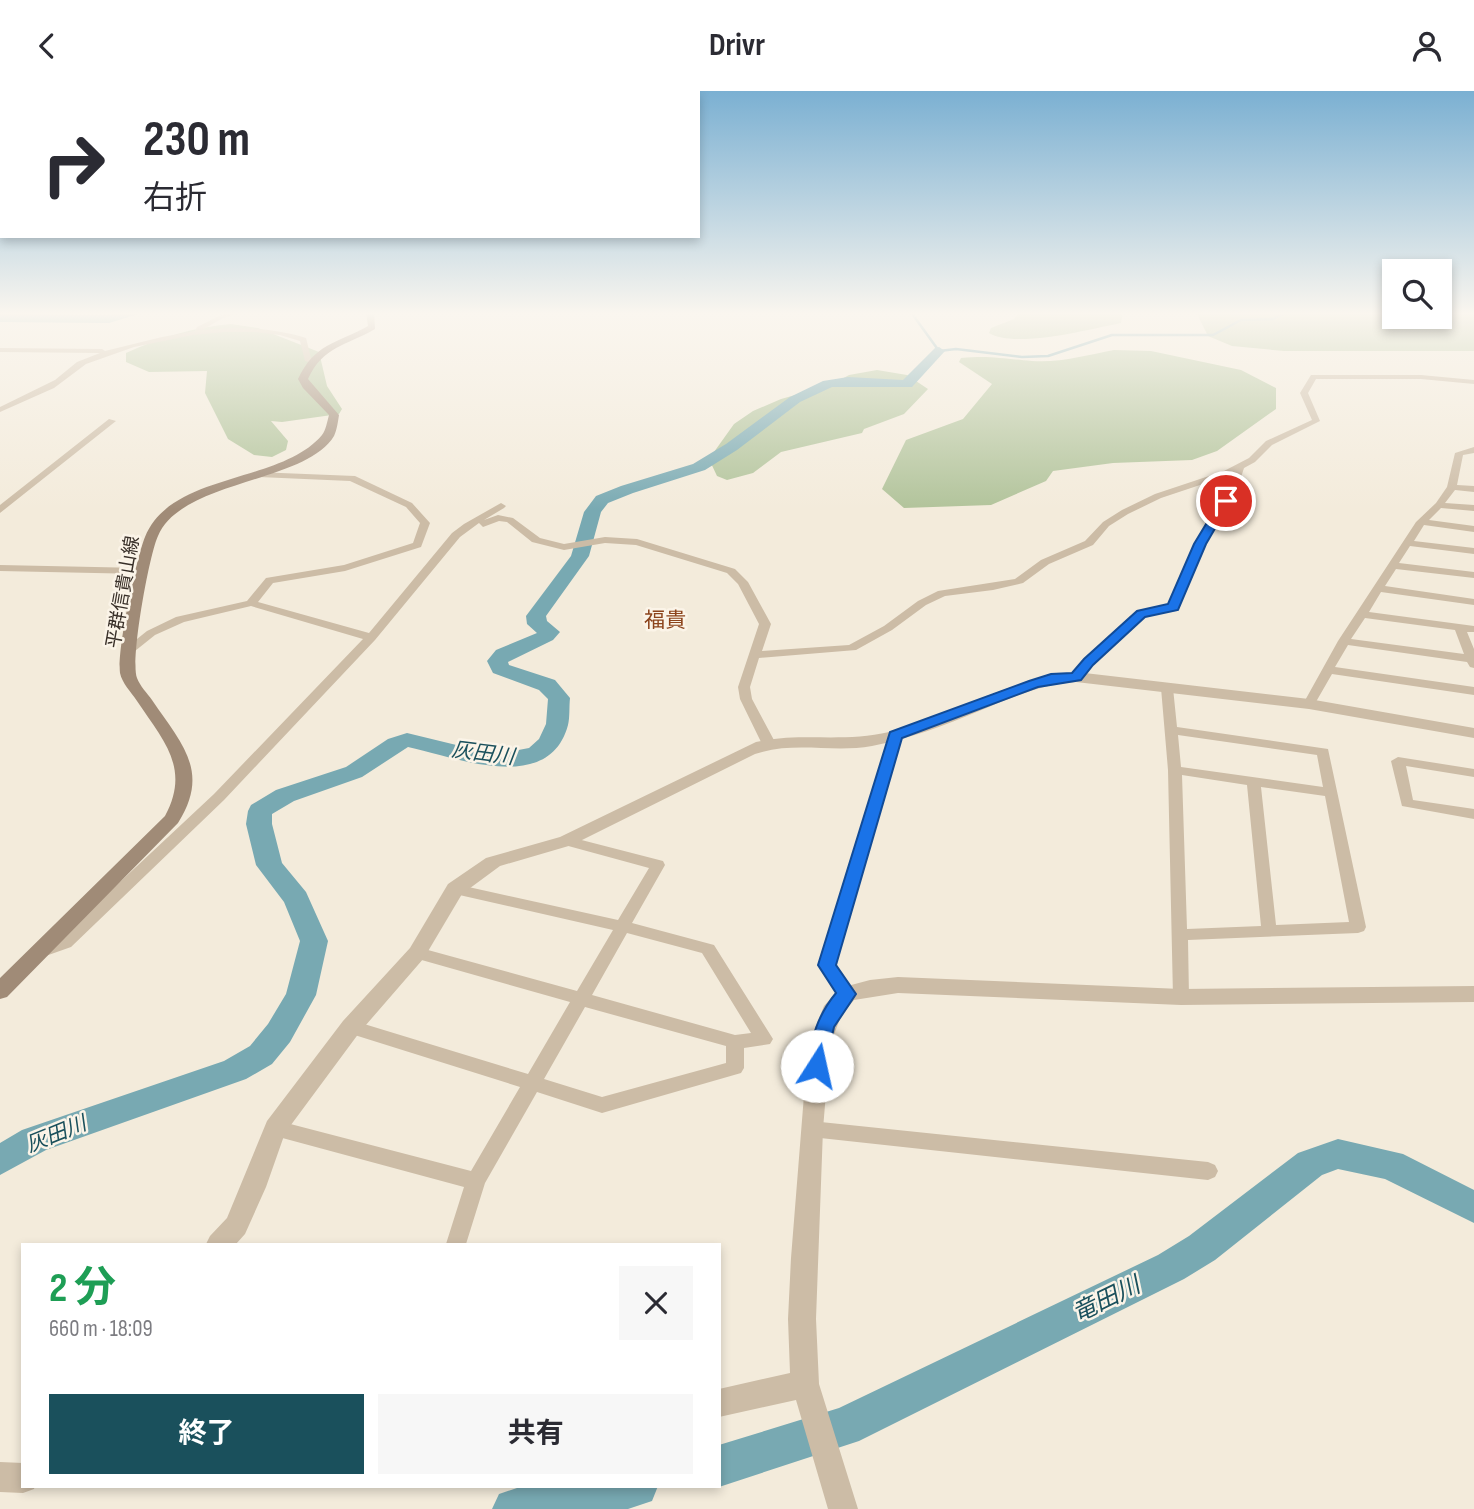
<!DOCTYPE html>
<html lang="ja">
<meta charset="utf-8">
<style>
:root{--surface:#fff;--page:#f7f7f7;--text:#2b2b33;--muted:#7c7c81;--accent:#1a505c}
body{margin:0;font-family:"Sofia Sans Condensed","Noto Sans JP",sans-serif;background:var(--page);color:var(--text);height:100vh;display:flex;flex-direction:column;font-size:26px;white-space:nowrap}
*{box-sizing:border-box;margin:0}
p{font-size:23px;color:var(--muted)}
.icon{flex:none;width:38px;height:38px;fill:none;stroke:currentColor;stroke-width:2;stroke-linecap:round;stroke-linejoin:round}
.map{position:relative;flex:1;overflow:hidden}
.side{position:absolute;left:21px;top:1152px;width:700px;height:245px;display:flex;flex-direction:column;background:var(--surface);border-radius:0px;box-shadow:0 4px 10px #0003}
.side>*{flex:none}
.guide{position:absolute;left:0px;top:0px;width:700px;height:147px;box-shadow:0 4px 10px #0003;background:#fff;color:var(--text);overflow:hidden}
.tools{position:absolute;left:1382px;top:168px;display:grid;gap:14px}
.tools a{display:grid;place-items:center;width:70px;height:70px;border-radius:0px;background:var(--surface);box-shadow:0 4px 10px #0003;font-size:35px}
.pin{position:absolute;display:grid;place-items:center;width:60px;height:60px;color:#fff;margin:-30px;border:4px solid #fff;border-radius:50%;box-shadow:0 2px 7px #0007}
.me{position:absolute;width:77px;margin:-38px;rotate:10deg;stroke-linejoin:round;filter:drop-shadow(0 0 5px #0008)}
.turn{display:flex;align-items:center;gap:24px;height:147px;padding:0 28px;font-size:32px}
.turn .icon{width:91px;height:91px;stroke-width:2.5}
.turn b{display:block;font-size:49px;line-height:60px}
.round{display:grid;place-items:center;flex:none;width:74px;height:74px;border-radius:0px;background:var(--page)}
.head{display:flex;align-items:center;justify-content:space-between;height:119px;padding:0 28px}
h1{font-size:42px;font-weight:700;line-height:52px;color:#1e9e55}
.button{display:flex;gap:14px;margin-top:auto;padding:14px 28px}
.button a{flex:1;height:80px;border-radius:0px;background:var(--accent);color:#fff;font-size:28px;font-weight:700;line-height:80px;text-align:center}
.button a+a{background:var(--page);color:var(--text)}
header{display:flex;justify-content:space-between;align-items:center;height:91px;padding:0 28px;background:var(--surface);font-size:32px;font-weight:700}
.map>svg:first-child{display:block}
</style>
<header><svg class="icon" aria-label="back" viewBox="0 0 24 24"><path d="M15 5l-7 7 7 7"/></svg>Drivr<svg class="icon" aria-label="person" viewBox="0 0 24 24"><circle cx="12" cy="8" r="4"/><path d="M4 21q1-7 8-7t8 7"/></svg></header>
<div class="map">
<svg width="1474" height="1418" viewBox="0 0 1474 1418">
<rect width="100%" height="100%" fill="#f3ebdb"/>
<path fill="#b1c39a" d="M 1019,221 L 1123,221 L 1121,232 C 1090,238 1016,258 989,242 L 991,237 L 1014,228 Z
M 1196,221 L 1395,221 L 1395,226 L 1440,226 L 1440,221 L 1474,221 L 1474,260 L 1284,260 L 1232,255 L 1208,245 Z
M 231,233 L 258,237 L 319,261 L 327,295 L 342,318 L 339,323 L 282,331 L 271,330 L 288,350 L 286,359 L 272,366 L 254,364 L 228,348 L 205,302 L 207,280 L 149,281 L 126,271 L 126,262 C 159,247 194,236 231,233 Z
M 1114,259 L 1151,260 L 1241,279 L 1276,297 L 1276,318 L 1217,360 L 1192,369 L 1113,372 L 1053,380 L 1046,390 L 991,414 L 904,417 L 882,398 L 906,349 L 963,328 L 992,293 L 959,271 L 961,267 C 991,264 1003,268 1032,270 C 1060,272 1087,264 1114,259 Z
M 877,279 L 907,284 L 928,298 L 904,323 L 864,338 L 862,342 L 781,361 L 753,382 L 727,389 L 717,385 L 709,368 L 734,333 L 753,320 L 781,308 L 831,294 L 849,284 Z"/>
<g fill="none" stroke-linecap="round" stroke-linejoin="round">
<path stroke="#78a9b2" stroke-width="2.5" d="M 914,221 L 913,224 L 939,260 L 956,258 L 1022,266 L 1048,265 L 1112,244 L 1213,244 L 1241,229 L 1273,228 L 1286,221"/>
<path fill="#78a9b2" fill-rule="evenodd" d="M 123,221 L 145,221 L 109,232 L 0,231 L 0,223 L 109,224 Z
M 939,256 L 945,260 L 912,296 L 832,296 L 800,311 L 737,359 L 705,379 L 633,402 L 608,412 L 601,421 L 589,465 L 546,525 L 547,530 L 560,541 L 553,549 L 508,571 L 509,574 L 555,589 L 570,607 C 569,616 570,626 568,634 C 549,705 455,666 408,656 L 362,686 L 294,710 L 272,723 L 272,733 L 282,772 L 306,801 L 328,850 L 316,904 L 290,951 L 272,973 L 246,988 L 46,1059 L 0,1084 L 0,1052 L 22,1039 L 224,970 L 250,955 L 268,933 L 286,903 L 300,850 L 284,811 L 256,774 L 246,733 L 248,720 L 251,714 L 276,699 L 346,676 L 388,648 L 407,642 L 481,660 L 502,662 L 529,657 L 539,648 L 546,633 L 548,608 L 539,599 L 493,582 L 487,570 L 496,559 L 537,542 L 527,533 L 526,525 L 571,465 L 584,421 L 596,405 L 621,395 L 693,373 L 726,353 L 790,306 L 823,290 L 848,286 L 903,289 L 935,257 Z
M 1338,1048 L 1403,1063 L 1474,1099 L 1474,1132 L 1385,1088 L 1338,1078 L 1322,1084 L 1215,1169 L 1184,1188 L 859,1350 L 719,1396 L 716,1395 L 719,1395 L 719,1354 L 839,1317 L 1158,1164 L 1189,1145 L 1298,1062 Z
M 523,1395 L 658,1395 L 652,1410 L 628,1418 L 492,1418 L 499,1403 Z"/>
<path fill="#ccbca6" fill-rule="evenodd" d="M 232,221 L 244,221 L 223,227 L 202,239 C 238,236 271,236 306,247 L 311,267 L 316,270 L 312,272 L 305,270 L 300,250 L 280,244 L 254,241 L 225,241 L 193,244 L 134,256 L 86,273 L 54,297 L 0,321 L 0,316 L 55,289 L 77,271 L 100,262 L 0,261 L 0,257 L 102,258 L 105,260 L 162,246 L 195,240 L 197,236 L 219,225 Z
M 1311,284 L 1421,284 L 1474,289 L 1474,293 L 1421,288 L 1316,288 L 1308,302 L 1320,330 L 1272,354 L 1255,371 L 1244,377 L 1235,405 L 1205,453 L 1177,518 L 1145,526 L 1092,574 L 1080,589 L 1076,590 L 1070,586 L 1084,568 L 1137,521 L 1168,514 L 1195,453 L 1225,405 L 1233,383 L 1161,407 L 1128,423 L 1109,435 L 1093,454 L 1049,473 L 1023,492 L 993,499 L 945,505 L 926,514 L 892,539 L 856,559 L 759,567 L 750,596 L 752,608 L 775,651 L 768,655 L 761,651 L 740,608 L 738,596 L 759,533 L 738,493 L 727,482 L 636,454 L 605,452 L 564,459 L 532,451 L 507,431 L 499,430 L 483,436 L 479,432 L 460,446 L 375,549 L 224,709 L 71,856 L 40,867 L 34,865 L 32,861 L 34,857 L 59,848 L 214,703 L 363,548 L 251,515 L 184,531 L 155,544 L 135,560 L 127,560 L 127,556 L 147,540 L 176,526 L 247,510 L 266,487 L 344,474 L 413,452 L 420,432 L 406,416 L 350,390 L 259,386 L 254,383 L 256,381 L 355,385 L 412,412 L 430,432 L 421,456 L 345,480 L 273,492 L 258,511 L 369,542 L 452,442 L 464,433 L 501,412 L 506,415 L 504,417 L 484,429 L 498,424 L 513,427 L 540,447 L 564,453 L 605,446 L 637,448 L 735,478 L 748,491 L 771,533 L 762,560 L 849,554 L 884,535 L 918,510 L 938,500 L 1015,488 L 1041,469 L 1085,450 L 1103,431 L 1122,419 L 1155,403 L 1224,380 L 1249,367 L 1266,350 L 1312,329 L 1300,302 Z
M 109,328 L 116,330 L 0,422 L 0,414 Z
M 1474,356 L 1474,362 L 1463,364 L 1457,394 L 1474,395 L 1474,401 L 1455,399 L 1445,412 L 1474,414 L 1474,420 L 1441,417 L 1429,429 L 1474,435 L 1474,441 L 1424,434 L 1414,450 L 1474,457 L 1474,463 L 1410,455 L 1399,472 L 1474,481 L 1474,487 L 1396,478 L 1385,495 L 1474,508 L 1474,514 L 1381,501 L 1369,521 L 1474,535 L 1474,541 L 1467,541 L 1474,558 L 1474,577 L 1470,576 L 1467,571 L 1348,554 L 1335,576 L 1474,596 L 1474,604 L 1332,583 L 1313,616 L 1305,616 L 1303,613 L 1338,550 L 1416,431 L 1436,412 L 1447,396 L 1455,362 ZM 1365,527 L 1455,539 L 1464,563 L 1351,548 Z
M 0,474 L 142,477 L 147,480 L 142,483 L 0,480 Z
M 1167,593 L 1173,597 L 1177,636 L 1328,658 L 1366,836 L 1364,840 L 1358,842 L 1188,849 L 1189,906 L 1187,911 L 1181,912 L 1175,911 L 1173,906 L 1168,679 L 1161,597 ZM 1178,644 L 1317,664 L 1323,696 L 1181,676 ZM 1182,684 L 1247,694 L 1261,835 L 1187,838 ZM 1261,696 L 1325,705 L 1349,831 L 1276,834 Z
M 896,640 L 903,644 L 835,873 L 855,903 L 853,908 L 847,909 L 841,908 L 819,874 L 889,644 Z
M 1398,666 L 1474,678 L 1474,686 L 1406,675 L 1413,709 L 1474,718 L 1474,728 L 1402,715 L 1391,670 Z
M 566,745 L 663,770 L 665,774 L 632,832 L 714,854 L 773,948 L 770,953 L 744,957 L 744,977 L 741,982 L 602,1022 L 537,1001 L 485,1092 L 466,1153 L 446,1153 L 464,1096 L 275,1045 L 268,1043 L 266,1037 L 268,1031 L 275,1029 L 471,1080 L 520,996 L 345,941 L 342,936 L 345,931 L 351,929 L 528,983 L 570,911 L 411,866 L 409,862 L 411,858 L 417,856 L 577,900 L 613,839 L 455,803 L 450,802 L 447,798 L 450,794 L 455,793 L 618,829 L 649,777 L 561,753 L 559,750 L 561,747 ZM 627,842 L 702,862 L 751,942 L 735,944 L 592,904 ZM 585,916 L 726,955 L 726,972 L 602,1006 L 544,988 Z
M 811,1030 L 1208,1071 L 1215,1074 L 1218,1080 L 1215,1086 L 1208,1089 L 811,1046 L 804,1044 L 802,1038 L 804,1032 Z"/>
<path fill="#ccbca6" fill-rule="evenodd" d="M 1076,581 L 1309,608 L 1474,637 L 1474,647 L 1309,618 L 1076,591 C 1041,593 1011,607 979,620 C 945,634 909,648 872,655 C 833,662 793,650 755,663 L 572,754 L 500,775 L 462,803 L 424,867 L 359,942 L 285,1042 L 266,1096 L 245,1143 L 236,1153 L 206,1153 L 210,1145 L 227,1127 L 267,1030 L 343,930 L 410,857 L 448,793 L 486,767 L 560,746 L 756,651 C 800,641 844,652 889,641 C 952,625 1010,587 1076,581 Z
M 898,886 L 1181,898 L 1474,895 L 1474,911 L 1181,914 L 898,902 L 854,909 L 841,925 L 830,954 L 823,1038 L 816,1228 L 819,1293 L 858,1418 L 828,1418 L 796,1309 L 719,1326 L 719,1298 L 790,1282 L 788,1228 L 791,1167 L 808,954 L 824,915 L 840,897 L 870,889 Z
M 0,1371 L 23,1372 L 23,1395 L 35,1395 L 34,1398 L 23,1402 L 0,1401 Z"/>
<path fill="#a08b77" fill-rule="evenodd" d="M 366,221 L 374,221 L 375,238 C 346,255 323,255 308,288 L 339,324 C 338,330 337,339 334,345 C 306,392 181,389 158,445 C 149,464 130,570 137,587 C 140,595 147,602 152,609 C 181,652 211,680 178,732 L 7,906 L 0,908 L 0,887 L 165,725 C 191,677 163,649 137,610 C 131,601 122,592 120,582 C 117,559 136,468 145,446 C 171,381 281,393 322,344 C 326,339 327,331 329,324 L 303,297 L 298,288 C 315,252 336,253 368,235 Z"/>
</g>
<linearGradient id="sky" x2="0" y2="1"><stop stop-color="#7bb0d2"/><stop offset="0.53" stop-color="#faf6ef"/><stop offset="1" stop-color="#faf6ef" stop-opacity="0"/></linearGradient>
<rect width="1474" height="420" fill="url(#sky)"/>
<path fill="#1a73e8" stroke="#114b97" stroke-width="2" d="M 1226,407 L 1231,410 L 1206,453 L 1178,519 L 1145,526 L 1093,574 L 1081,589 L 1038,596 L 902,647 L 836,874 L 856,903 L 834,936 L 824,981 L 817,983 L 810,981 L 807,975 C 812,946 817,925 836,902 L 818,874 L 890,641 L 1029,590 L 1051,583 L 1072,582 L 1084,568 L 1137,520 L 1168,513 L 1194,453 L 1220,410 Z"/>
<g text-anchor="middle" stroke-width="5" stroke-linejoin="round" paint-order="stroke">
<g font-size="19" fill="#382f28" stroke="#fbf4e8">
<text transform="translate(122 501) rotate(-80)" y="7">平群信貴山線</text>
</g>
<g font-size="21" fill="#8c441c" stroke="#fbf4e8">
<text x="665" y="536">福貴</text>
</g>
<g font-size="21" font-style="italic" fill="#1a505c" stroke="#fbf4e8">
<text transform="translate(483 662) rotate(7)" y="7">灰田川</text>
<text transform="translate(56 1043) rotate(-22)" y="7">灰田川</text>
</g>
<g font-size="24" font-style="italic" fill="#1a505c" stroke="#fbf4e8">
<text transform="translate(1106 1208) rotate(-26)" y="8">竜田川</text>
</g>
</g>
</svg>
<div class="tools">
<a><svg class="icon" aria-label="search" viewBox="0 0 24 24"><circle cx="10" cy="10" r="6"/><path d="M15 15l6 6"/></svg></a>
</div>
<div class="pin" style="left:1226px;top:410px;background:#d93025"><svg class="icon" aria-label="arrive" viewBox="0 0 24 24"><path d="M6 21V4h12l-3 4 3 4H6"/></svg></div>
<svg class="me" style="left:817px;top:975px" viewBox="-20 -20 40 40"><circle r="19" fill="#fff"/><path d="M0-13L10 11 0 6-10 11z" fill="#1a73e8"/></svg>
<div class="guide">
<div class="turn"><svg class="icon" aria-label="right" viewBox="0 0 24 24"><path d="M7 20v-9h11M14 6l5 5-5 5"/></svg><div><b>230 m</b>右折</div></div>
</div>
<section class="side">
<div class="head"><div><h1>2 分</h1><p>660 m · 18:09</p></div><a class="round"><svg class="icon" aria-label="close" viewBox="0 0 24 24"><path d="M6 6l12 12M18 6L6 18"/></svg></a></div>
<div class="button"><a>終了</a><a>共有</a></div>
</section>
</div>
